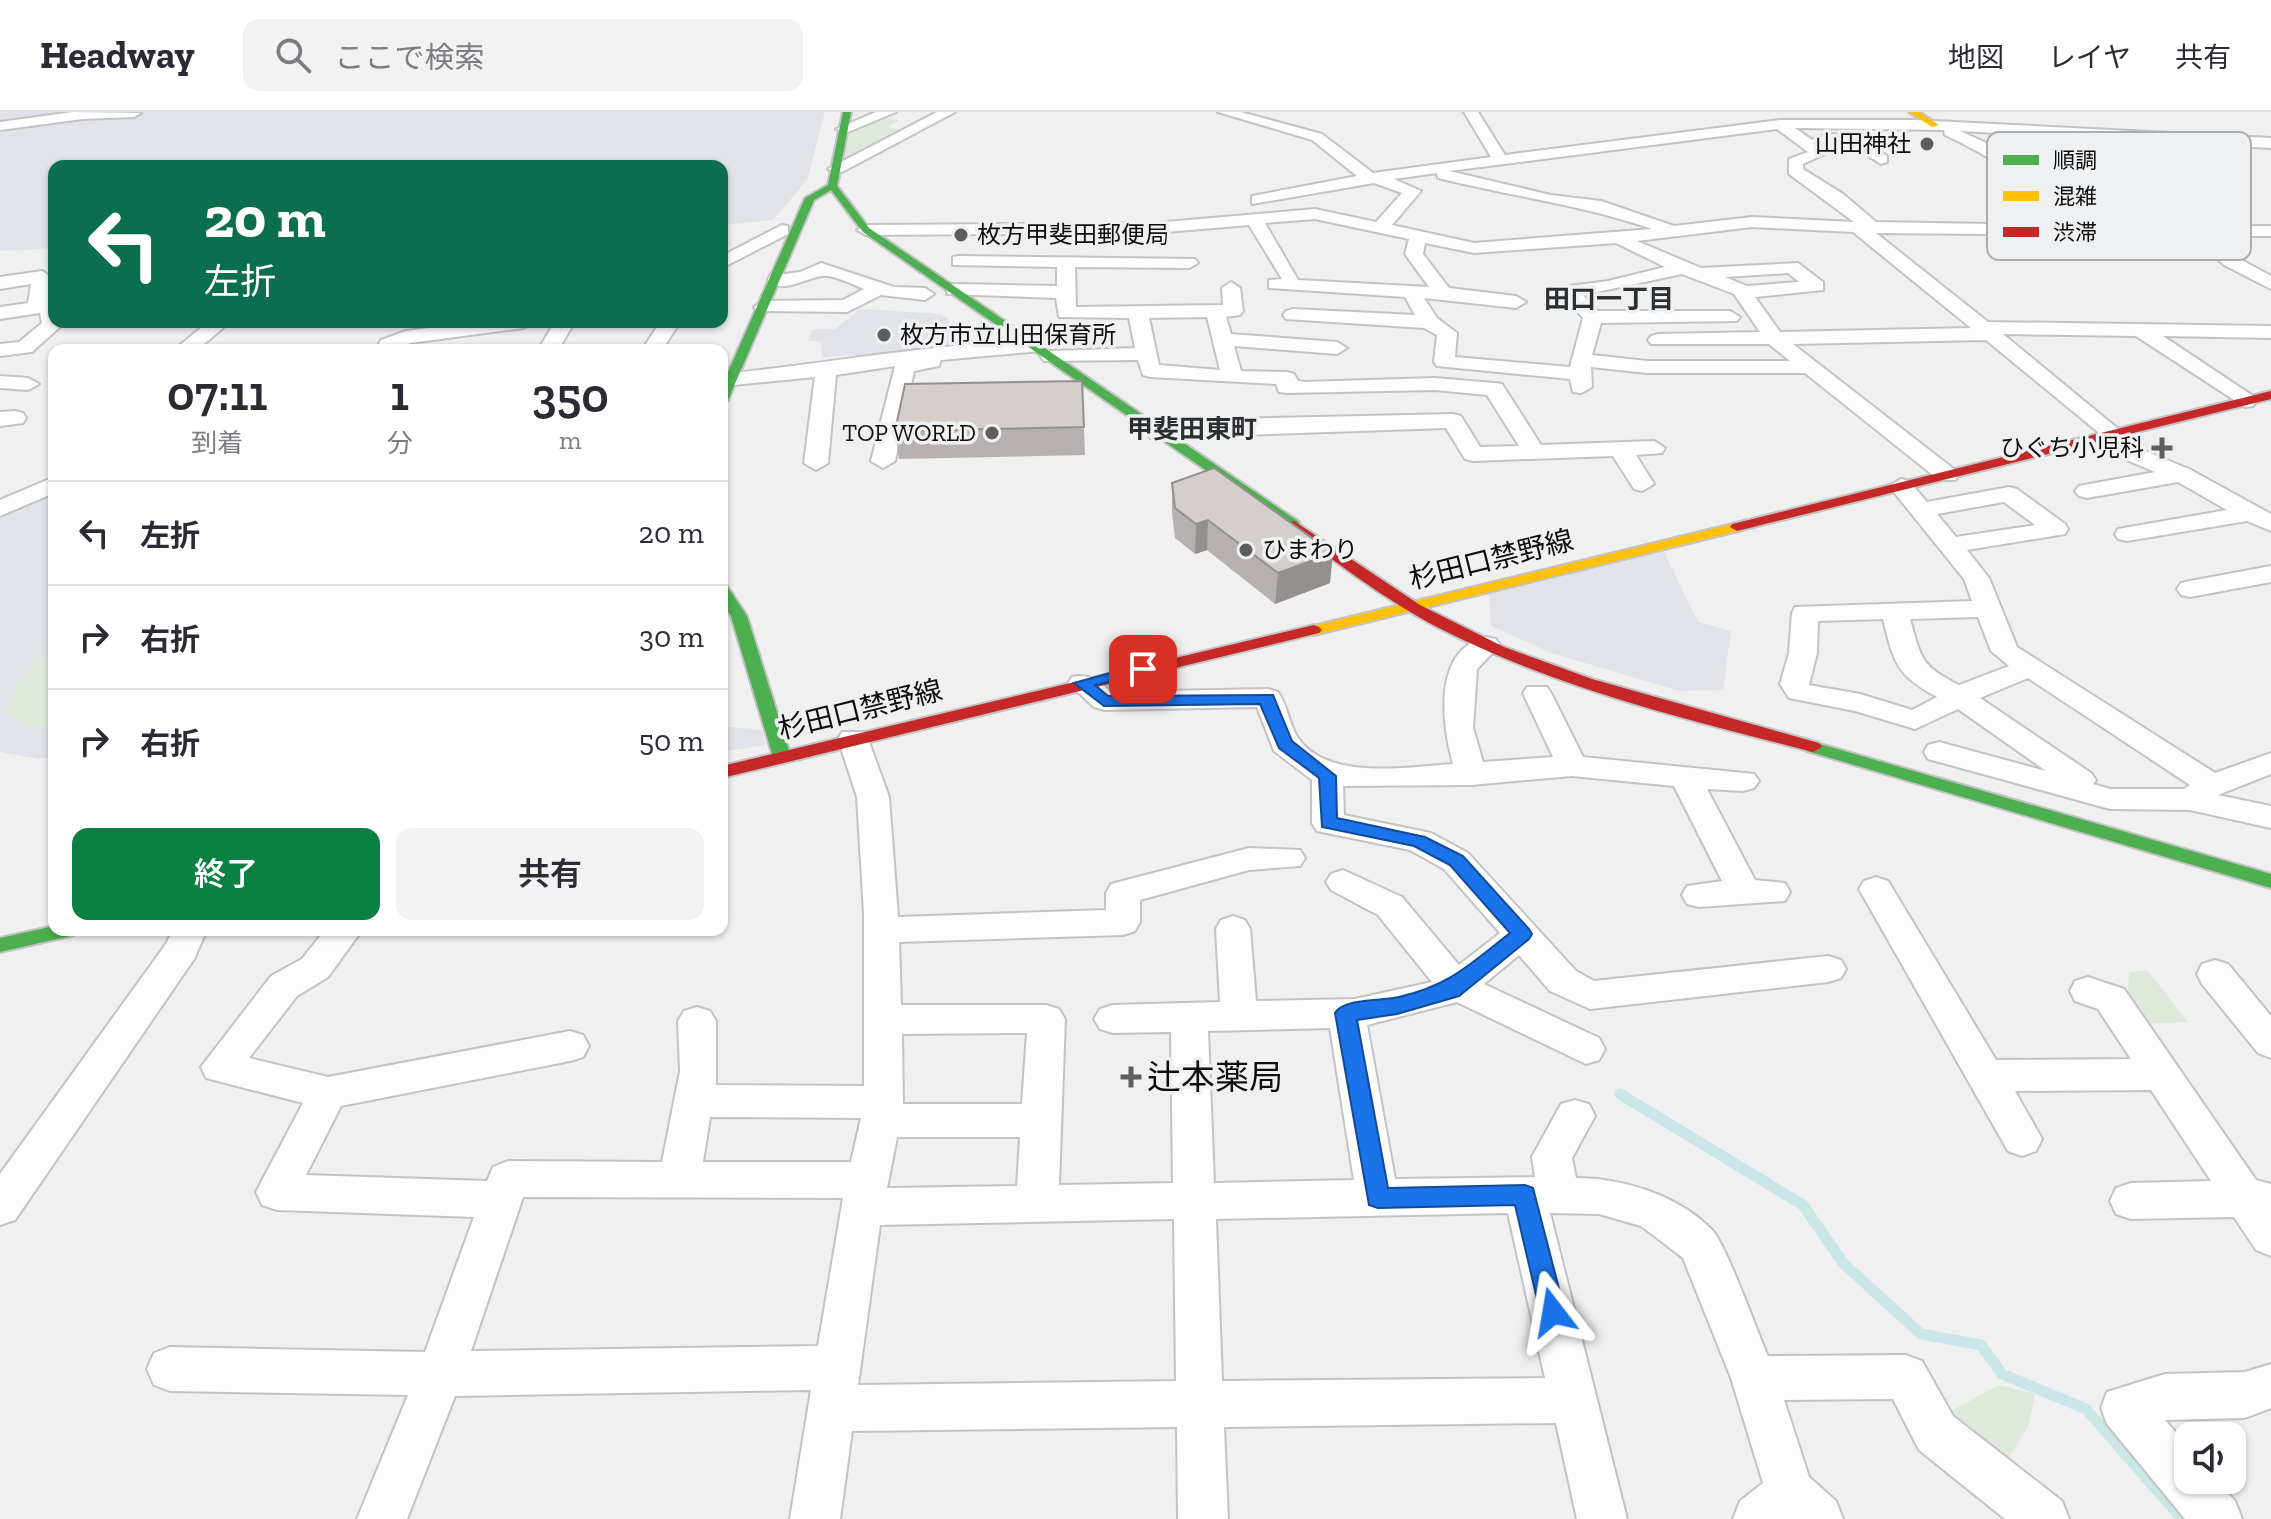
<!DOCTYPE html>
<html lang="ja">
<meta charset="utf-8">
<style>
:root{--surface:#fff;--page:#f2f2f3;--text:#2b2b33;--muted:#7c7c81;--line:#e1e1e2;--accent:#0b8043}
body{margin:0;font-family:"Zilla Slab","Noto Sans JP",serif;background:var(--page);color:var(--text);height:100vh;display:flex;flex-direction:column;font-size:30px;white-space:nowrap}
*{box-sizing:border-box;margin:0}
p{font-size:26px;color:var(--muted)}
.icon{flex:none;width:44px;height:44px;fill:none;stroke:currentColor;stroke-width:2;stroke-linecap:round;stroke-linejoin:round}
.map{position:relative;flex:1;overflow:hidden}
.panel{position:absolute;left:48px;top:232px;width:680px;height:592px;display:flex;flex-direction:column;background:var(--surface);border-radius:16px;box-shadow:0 2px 6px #0004}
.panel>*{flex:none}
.guide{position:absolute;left:48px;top:48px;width:680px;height:168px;border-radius:16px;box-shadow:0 2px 6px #0004;background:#0b6e4f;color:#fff;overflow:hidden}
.buttons{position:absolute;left:2174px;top:1310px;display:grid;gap:16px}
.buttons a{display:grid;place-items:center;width:72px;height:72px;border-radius:16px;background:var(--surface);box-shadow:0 2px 6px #0004;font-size:40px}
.pin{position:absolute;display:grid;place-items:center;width:68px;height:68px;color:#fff;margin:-34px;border-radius:16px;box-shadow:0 4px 12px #0006}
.me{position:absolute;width:88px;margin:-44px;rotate:346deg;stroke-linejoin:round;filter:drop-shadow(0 0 6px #0008)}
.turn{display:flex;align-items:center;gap:28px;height:168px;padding:0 24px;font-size:36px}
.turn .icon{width:104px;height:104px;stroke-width:2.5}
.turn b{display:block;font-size:56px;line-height:68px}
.eta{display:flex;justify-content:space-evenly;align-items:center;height:136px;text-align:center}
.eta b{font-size:48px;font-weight:600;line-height:56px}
.action{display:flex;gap:16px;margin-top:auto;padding:16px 24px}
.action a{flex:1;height:92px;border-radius:16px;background:var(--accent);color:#fff;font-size:32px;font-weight:600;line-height:92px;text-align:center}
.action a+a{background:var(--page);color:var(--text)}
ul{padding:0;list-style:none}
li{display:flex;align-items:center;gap:24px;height:104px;padding:0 24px;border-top:2px solid var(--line)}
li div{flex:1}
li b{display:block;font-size:30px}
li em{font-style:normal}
header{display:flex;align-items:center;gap:48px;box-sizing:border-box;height:112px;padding:0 40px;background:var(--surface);border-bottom:2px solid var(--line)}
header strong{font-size:38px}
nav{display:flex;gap:44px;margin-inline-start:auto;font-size:28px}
.search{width:560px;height:72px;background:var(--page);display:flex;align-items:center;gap:20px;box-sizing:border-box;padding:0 28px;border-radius:16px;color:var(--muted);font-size:30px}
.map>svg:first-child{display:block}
</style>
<header>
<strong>Headway</strong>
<div class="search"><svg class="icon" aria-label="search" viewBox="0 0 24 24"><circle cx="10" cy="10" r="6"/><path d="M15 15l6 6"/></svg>ここで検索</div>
<nav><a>地図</a><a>レイヤ</a><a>共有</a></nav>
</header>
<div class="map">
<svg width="2271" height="1407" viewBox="0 0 2271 1407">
<rect width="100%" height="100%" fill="#f0f0f0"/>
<path fill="#e1e3e8" d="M 0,0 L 825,0 L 807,68 L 773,108 L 722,113 L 722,54 L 54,54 L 54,136 L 0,139 Z
M 860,197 L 942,202 L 958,217 L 957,235 L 861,251 L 854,243 L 822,245 L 821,230 L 808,229 L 813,217 L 835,217 Z
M 54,377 L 54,645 L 39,647 L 0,640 L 0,401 Z
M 1663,438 L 1698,510 L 1731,519 L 1723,578 L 1680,579 L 1551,541 L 1491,514 L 1489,482 Z
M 722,614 L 762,618 L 765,633 L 722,640 Z"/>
<path fill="#dee8db" d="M 885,6 L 899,8 L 887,15 L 906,18 L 844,48 L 850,21 Z
M 54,525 L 54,620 L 7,605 L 8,586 Z
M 2147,858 L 2188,910 L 2140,912 L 2127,894 L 2129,860 Z
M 1999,1273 L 2035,1282 L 2028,1315 L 2000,1360 L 1940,1305 Z"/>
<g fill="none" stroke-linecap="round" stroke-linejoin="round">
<path stroke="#cae6e8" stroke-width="11" d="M 1620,982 L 1803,1093 L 1844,1152 L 1921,1222 L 1981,1233 L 2002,1262 L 2086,1297 L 2182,1407"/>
<g stroke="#c3c3c4" stroke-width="4">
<path id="street" d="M 73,0 L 141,1 L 134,5 L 83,7 L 0,18 L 0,10 Z
M 876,0 L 896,0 L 848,20 L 836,17 Z
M 937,0 L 955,0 L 842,60 L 828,57 Z
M 1218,0 L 1241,0 L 1322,22 L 1373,61 L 1491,45 L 1464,0 L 1478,0 L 1505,43 L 1780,8 L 1915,8 L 2271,26 L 2271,36 L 1960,19 L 1991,33 L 2071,85 L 2127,114 L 2271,114 L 2271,124 L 2214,124 L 2236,145 L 2271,164 L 2271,177 L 2224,153 L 2193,124 L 1876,121 L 1988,210 L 2271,214 L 2271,226 L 2163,224 L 2253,284 L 2256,289 L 2253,294 L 2245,295 L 2136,224 L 2003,222 L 2145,339 L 2189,357 L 2271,402 L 2271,419 L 2247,409 L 2127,429 L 2118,427 L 2115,422 L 2118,417 L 2227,398 L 2178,370 L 2087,386 L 2079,384 L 2075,379 L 2079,374 L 2155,360 L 2129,349 L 2099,328 L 2098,320 L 1986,228 L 1793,232 L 1955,358 L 1959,363 L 1955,368 L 1939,368 L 1805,261 L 1647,261 L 1591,255 L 1592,275 L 1581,281 L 1573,280 L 1570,267 L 1437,254 L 1434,250 L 1437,223 L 1424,216 L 1286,207 L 1283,203 L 1286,199 L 1293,197 L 1415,203 L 1405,185 L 1269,176 L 1269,168 L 1282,167 L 1249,113 L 1154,121 L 866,123 L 857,118 L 866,113 L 1154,111 L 1315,97 L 1376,110 L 1402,81 L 1374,71 L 1252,92 L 1252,84 L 1357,64 L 1312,28 ZM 1795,16 L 1944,18 L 1945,23 C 2000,48 2047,86 2101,114 L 1876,110 L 1843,82 L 1803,57 L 1803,52 L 1827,41 L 1819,33 L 1852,34 L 1881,52 L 1887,50 L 1887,44 C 1866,30 1836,13 1812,28 ZM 1777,17 L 1808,40 L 1789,47 L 1789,62 L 1854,110 L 1752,105 L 1674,114 L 1601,89 L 1551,83 L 1449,59 ZM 1437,61 L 1438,66 C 1510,84 1583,93 1652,117 L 1474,131 L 1392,113 L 1421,79 L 1394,67 ZM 1315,107 L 1409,127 L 1405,142 L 1429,175 L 1298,168 L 1265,111 ZM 1752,115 L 1853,120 L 1971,216 L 1780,220 L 1755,185 L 1823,178 L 1823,170 L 1798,151 L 1701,156 L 1637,129 ZM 1425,131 L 1474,141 L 1616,131 L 1665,155 L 1608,169 L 1562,175 L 1560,179 L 1583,206 L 1570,255 L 1455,245 L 1457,221 L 1437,206 L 1424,186 L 1516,196 L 1526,190 L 1516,184 L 1449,176 L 1423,142 ZM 1788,161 L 1799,170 L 1747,174 L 1725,165 ZM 1682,162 L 1734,182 L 1760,220 L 1658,222 L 1651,224 L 1648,228 L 1651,232 L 1769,232 L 1790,249 L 1647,249 L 1592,243 L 1601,211 L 1737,209 L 1740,205 L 1730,199 L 1598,199 L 1583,183 Z
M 782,113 L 788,114 L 788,122 L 722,156 L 722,144 Z
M 959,144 L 1195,147 L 1198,151 L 1189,156 L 1075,155 L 1076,195 L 1223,193 L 1222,176 L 1231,170 L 1240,176 L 1243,199 L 1240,203 L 1226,205 L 1231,222 L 1337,230 L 1347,236 L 1337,242 L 1234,234 L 1241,259 L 1287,260 L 1294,262 L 1298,269 L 1304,270 L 1435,266 L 1494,271 L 1502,272 L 1541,333 L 1654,329 L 1665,336 L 1662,341 L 1636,343 L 1654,372 L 1642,379 L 1634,377 L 1613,344 L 1473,349 L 1465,347 L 1446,316 L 1150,326 L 1147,321 L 1150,316 L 1223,307 L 1453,302 L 1461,304 L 1480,335 L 1519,334 L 1487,283 L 1435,278 L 1287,281 L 1279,280 L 1276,272 L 1150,265 L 1143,263 L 1138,248 L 1044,249 L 1041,245 L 1051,239 L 1135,236 L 1129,206 L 1059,205 L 1056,186 L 947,182 L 947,174 L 954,172 L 1057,174 L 1057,155 L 953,153 L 953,145 ZM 1207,205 L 1220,258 L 1159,253 L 1149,206 Z
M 821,151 L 894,175 L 925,176 L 934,182 L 925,188 L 881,183 L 847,200 L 757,199 L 754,195 L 764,189 L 843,188 L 864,177 C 853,173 833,162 822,164 C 805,166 782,183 768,168 L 770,164 L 800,160 Z
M 42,159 L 51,165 L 48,188 L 54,187 L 54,210 L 62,213 L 32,240 L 0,244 L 0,232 L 19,230 L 42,211 L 40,201 L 0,207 L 0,195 L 28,191 L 31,172 L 0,177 L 0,165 Z
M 208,210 L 230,210 L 197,238 L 174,238 Z
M 477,210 L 534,210 L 524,216 L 410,231 L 396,238 L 376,238 L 381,228 L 406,219 Z
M 551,210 L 574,211 L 558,238 L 538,238 L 553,213 Z
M 660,210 L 680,210 L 662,238 L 642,238 Z
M 1034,229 L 1044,235 L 1041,239 L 941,248 L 939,254 L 914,259 L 895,349 L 883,356 L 871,349 L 895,254 L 836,263 L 828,351 L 816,358 L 804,351 L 815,265 L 722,274 L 722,262 C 826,252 930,232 1034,229 Z
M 0,264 L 28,266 L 39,272 L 28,278 L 0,276 Z
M 15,299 L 23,301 L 26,306 L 23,311 L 0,314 L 0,300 Z
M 54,365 L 54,381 L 0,404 L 0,388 Z
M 1901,367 L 1909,369 L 1927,390 L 2009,375 L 2017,377 L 2065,412 L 2068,417 L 2065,422 L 1967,438 L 1989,466 L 2017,535 L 2215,661 L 2271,641 L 2271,662 L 2218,683 L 2271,694 L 2271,716 L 2190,698 L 2110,697 L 1928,647 L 1924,640 L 1928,633 L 1939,630 L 2046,659 L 1958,597 L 1915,617 L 1855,599 L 1789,586 L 1780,572 L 1789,541 L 1792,501 L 1795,495 L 1972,489 L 1964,467 L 1889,374 ZM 2004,390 L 2035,413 L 1956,425 L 1937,402 ZM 1978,505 L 1991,539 L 2009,554 L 1959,573 C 1921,554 1921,547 1910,507 ZM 1883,507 C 1894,551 1896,563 1937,585 L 1912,598 L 1860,582 L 1809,573 L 1817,541 L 1818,509 ZM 2028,566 L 2190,673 L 2184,677 L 2110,677 L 2093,672 L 2096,668 L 2091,661 L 1980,586 Z
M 2271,454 L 2271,470 L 2190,485 L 2181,483 L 2177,477 L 2181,471 L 2190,469 Z
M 1486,525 L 1496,527 L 1500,533 L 1477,557 L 1473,616 L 1483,650 L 1553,645 L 1523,581 L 1527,575 L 1547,575 L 1551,581 L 1583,645 L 1754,662 L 1759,669 L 1754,676 L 1743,679 L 1707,677 L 1755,768 L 1785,771 L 1790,780 L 1785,789 L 1699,795 L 1687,792 L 1682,783 L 1687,774 L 1722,769 L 1674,674 L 1572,664 L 1471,673 L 1343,674 L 1344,703 L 1431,721 L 1468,741 L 1576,859 L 1594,869 L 1828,844 L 1841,848 L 1846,857 L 1841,866 L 1828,870 L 1590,897 L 1550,879 L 1519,843 L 1484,872 L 1599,926 L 1605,937 L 1599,948 L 1586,952 L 1457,890 L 1367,913 L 1395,1067 L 1535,1065 L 1532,1045 L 1561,992 L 1575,988 L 1589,992 L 1595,1004 L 1572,1046 L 1576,1066 C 1623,1066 1678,1083 1712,1118 C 1726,1132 1757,1220 1768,1244 L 1906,1243 L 1922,1249 L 1953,1304 L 2062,1389 L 2069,1407 L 2005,1407 L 1919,1338 L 1893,1287 L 1784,1288 L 1809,1365 L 1836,1389 L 1843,1407 L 1733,1407 L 1740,1389 L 1763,1371 L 1731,1266 L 1683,1146 L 1641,1114 L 1599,1102 L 1550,1101 L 1627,1407 L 1577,1407 L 1556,1311 L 1224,1315 L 1228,1407 L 1178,1407 L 1177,1315 L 852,1319 L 840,1407 L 790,1407 L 811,1278 L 455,1284 L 407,1407 L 357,1407 L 408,1283 L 170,1279 L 154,1273 L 147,1257 L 154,1241 L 170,1235 L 425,1240 L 474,1105 L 277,1098 L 262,1093 L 256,1080 L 303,991 L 206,966 L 201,955 L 271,864 L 302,847 L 325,818 L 362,818 L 328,865 L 297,884 L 249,946 L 328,965 L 570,919 L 583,923 L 589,934 L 583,945 L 570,949 L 341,994 L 306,1063 L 487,1069 L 493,1055 L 508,1049 L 662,1050 L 680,959 L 678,909 L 684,899 L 697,895 L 710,899 L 716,909 L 716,973 L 864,974 L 864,802 L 857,685 L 838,627 L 842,620 L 864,620 L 868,627 L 889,685 L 898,805 L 1106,798 L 1106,781 L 1111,772 L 1249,736 L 1300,738 L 1305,746 L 1300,754 L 1249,758 L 1140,788 L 1140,810 L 1135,819 L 1123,823 L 899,830 L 901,893 L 1046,893 L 1059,897 L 1065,907 L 1059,1073 L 1173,1071 L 1171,920 L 1113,921 L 1100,917 L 1094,907 L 1100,897 L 1113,893 L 1220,890 L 1216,817 L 1221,808 L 1233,804 L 1245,808 L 1250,817 L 1256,889 L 1355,887 L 1432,870 L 1378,803 L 1331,778 L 1326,770 L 1331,762 L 1343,758 L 1402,785 L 1459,853 L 1500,821 L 1444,757 L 1410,738 L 1317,719 L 1312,711 L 1312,668 L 1274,639 L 1257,595 L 1104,598 L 1094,595 L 1068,571 L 1072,565 C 1089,561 1098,569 1111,580 L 1268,577 L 1278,580 C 1288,594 1289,613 1298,626 C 1327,669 1408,655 1453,652 C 1442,612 1432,538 1486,525 ZM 1330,916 L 1354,1068 L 1214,1071 L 1208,919 ZM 1027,921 L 1022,992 L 903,992 L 902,922 ZM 710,1005 L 861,1006 L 851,1050 L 703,1050 ZM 897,1025 L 1020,1025 L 1017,1074 L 887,1076 ZM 523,1085 L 843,1086 L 818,1234 L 471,1239 ZM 1508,1101 L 1545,1266 L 1222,1269 L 1216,1107 ZM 1174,1107 L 1176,1269 L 858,1273 L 880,1113 Z
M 1876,765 L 1888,769 L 1996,948 L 2131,947 L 2098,897 L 2075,889 L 2070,879 L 2075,869 L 2088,865 L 2124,877 L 2256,1068 L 2271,1072 L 2271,1144 L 2256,1138 L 2234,1105 L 2131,1107 L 2116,1102 L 2110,1089 L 2116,1076 L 2131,1071 L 2211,1069 L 2151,978 L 2015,979 L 2042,1027 L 2036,1039 L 2022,1044 L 2008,1039 L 1859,777 L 1864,769 Z
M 173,818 L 207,818 L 194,847 L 15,1108 L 0,1113 L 0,1062 L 166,832 Z
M 2215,848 L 2228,852 L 2271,904 L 2271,946 L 2258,941 L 2202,872 L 2197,862 L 2202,852 Z
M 2271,1252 L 2271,1296 L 2245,1306 L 2165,1308 L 2188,1335 L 2188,1368 L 2216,1368 L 2235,1389 L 2242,1407 L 2185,1407 L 2107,1312 L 2101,1296 L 2107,1280 L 2165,1262 L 2245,1260 Z"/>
</g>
<g stroke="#c3c3c4" stroke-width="4">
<path id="fast" d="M 843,0 L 851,0 L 837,74 L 869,116 L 1299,410 L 1299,416 L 1289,416 L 863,120 L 831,78 L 814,88 L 728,288 L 722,292 L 722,274 L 805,86 L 828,73 Z
M 722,473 L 727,474 L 747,504 L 791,645 L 788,649 L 776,649 L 773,645 L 731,504 L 722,489 Z
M 1813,630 L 2271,762 L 2271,776 L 1807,639 L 1804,635 L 1807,631 Z
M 54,814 L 54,818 L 76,818 L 73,823 L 66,825 L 0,840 L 0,826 Z"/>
</g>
<g stroke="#c3c3c4" stroke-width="4">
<path id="slow" d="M 1909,0 L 1919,0 L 1939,13 L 1932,15 Z
M 1737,411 L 1742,412 L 1742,418 L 1314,523 L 1306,518 L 1309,515 Z"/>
</g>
<g stroke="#c3c3c4" stroke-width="4">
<path id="jam" d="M 2271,279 L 2271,287 L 1737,419 L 1730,415 L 1732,412 Z
M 1294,409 L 1420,493 L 1504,535 L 1592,567 L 1819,631 L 1822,635 L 1813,640 C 1692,609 1565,578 1453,523 C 1394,495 1342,454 1289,416 L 1289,410 Z
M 1314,513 L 1319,515 L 1322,518 L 1319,521 L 722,666 L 722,654 Z"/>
</g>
<use href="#street" fill="#fdfdfd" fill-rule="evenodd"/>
<use href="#fast" fill="#4caf50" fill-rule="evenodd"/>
<use href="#slow" fill="#ffc107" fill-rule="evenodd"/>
<use href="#jam" fill="#c62828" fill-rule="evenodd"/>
</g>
<path fill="#b6b1b0" d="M 1082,269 L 1085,343 L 899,347 L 895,319 Z
M 1172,371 L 1330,471 L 1275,492 L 1207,438 L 1195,442 L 1175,426 L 1172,400 Z"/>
<path fill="#949090" d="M 1208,408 L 1207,438 L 1195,442 L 1196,412 Z
M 1333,441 L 1330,471 L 1275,492 L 1278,461 Z"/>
<path fill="#d4cecd" stroke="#949090" stroke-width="2" d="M 1082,269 L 1084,315 L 895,319 L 905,272 Z
M 1214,356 L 1333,441 L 1278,461 L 1208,408 L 1196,412 L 1175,396 L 1172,371 Z"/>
<path fill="#1a73e8" stroke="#114b97" stroke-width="2" d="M 1143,552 L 1151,557 L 1148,561 L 1095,573 L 1108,584 L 1273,583 L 1292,629 L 1336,664 L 1337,706 L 1425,725 L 1463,744 L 1529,817 L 1532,822 L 1529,827 L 1459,884 L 1397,902 L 1357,908 L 1388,1076 L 1525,1073 L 1533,1076 L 1565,1200 L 1562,1208 L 1553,1212 L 1544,1208 L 1540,1200 L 1515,1093 L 1378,1096 L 1369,1093 L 1335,901 C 1344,886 1383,889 1399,885 C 1450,873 1469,853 1510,821 L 1450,753 L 1414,734 L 1322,715 L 1319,666 L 1279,636 L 1260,592 L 1104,594 L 1074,571 Z"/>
<g fill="#5d5d5e" stroke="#eff0f1" stroke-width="3">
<circle cx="1927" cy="32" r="8"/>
<circle cx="961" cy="123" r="8"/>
<circle cx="884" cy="223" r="8"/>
<circle cx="992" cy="321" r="8"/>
<path d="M2158 324h8v8h8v8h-8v8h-8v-8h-8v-8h8z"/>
<circle cx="1246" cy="438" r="8"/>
<path d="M1127 953h8v8h8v8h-8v8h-8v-8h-8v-8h8z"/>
</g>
<g text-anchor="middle" stroke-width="7" stroke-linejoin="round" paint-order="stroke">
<g font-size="24" fill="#0e0e0f" stroke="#eff0f1" text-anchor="end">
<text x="1911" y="40">山田神社</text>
<text x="977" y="131" text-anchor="start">枚方甲斐田郵便局</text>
<text x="900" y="231" text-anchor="start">枚方市立山田保育所</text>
<text x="976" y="329">TOP WORLD</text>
<text x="2144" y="344">ひぐち小児科</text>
<text x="1262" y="446" text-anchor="start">ひまわり</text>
</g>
<g font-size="26" font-weight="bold" fill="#2d2e2f" stroke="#eff0f1">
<text x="1609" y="196">田口一丁目</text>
<text x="1192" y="326">甲斐田東町</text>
</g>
<g font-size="28" fill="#0e0e0f" stroke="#eff0f1">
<text transform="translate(1491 447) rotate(-14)" y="10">杉田口禁野線</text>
<text transform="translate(860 597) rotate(-14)" y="10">杉田口禁野線</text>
</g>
<g font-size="34" fill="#0e0e0f" stroke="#eff0f1" text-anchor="start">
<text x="1147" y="977">辻本薬局</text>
</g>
</g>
<rect x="1987" y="20" width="264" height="128" rx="12" fill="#eff0f1" stroke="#acacad" stroke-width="2"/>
<rect x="2003" y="43" width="36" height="10" fill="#4caf50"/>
<rect x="2003" y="79" width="36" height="10" fill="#ffc107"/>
<rect x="2003" y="115" width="36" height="10" fill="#c62828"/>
<g font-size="22" fill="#0e0e0f">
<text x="2053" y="56">順調</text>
<text x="2053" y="92">混雑</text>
<text x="2053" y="128">渋滞</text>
</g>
</svg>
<div class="buttons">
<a><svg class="icon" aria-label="sound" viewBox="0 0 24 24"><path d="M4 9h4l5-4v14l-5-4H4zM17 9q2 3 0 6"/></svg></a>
</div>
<div class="pin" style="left:1143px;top:557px;background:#d93025"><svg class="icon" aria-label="arrive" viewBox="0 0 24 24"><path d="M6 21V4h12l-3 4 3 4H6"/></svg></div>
<svg class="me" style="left:1553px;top:1200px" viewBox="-20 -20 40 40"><path d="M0-17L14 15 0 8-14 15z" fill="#1a73e8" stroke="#fff" stroke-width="4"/></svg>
<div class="guide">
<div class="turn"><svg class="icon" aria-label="left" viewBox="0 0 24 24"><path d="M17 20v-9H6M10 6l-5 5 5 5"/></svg><div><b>20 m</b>左折</div></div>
</div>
<section class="panel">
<div class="eta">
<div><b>07:11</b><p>到着</p></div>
<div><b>1</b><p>分</p></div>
<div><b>350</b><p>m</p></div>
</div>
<ul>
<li><svg class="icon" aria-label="left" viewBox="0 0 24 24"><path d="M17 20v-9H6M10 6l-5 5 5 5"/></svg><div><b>左折</b></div><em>20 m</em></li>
<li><svg class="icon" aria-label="right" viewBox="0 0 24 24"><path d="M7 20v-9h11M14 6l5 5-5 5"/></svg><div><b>右折</b></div><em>30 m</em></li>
<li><svg class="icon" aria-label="right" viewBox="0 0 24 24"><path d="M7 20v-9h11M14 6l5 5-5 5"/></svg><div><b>右折</b></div><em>50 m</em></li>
</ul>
<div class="action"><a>終了</a><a>共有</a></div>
</section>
</div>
